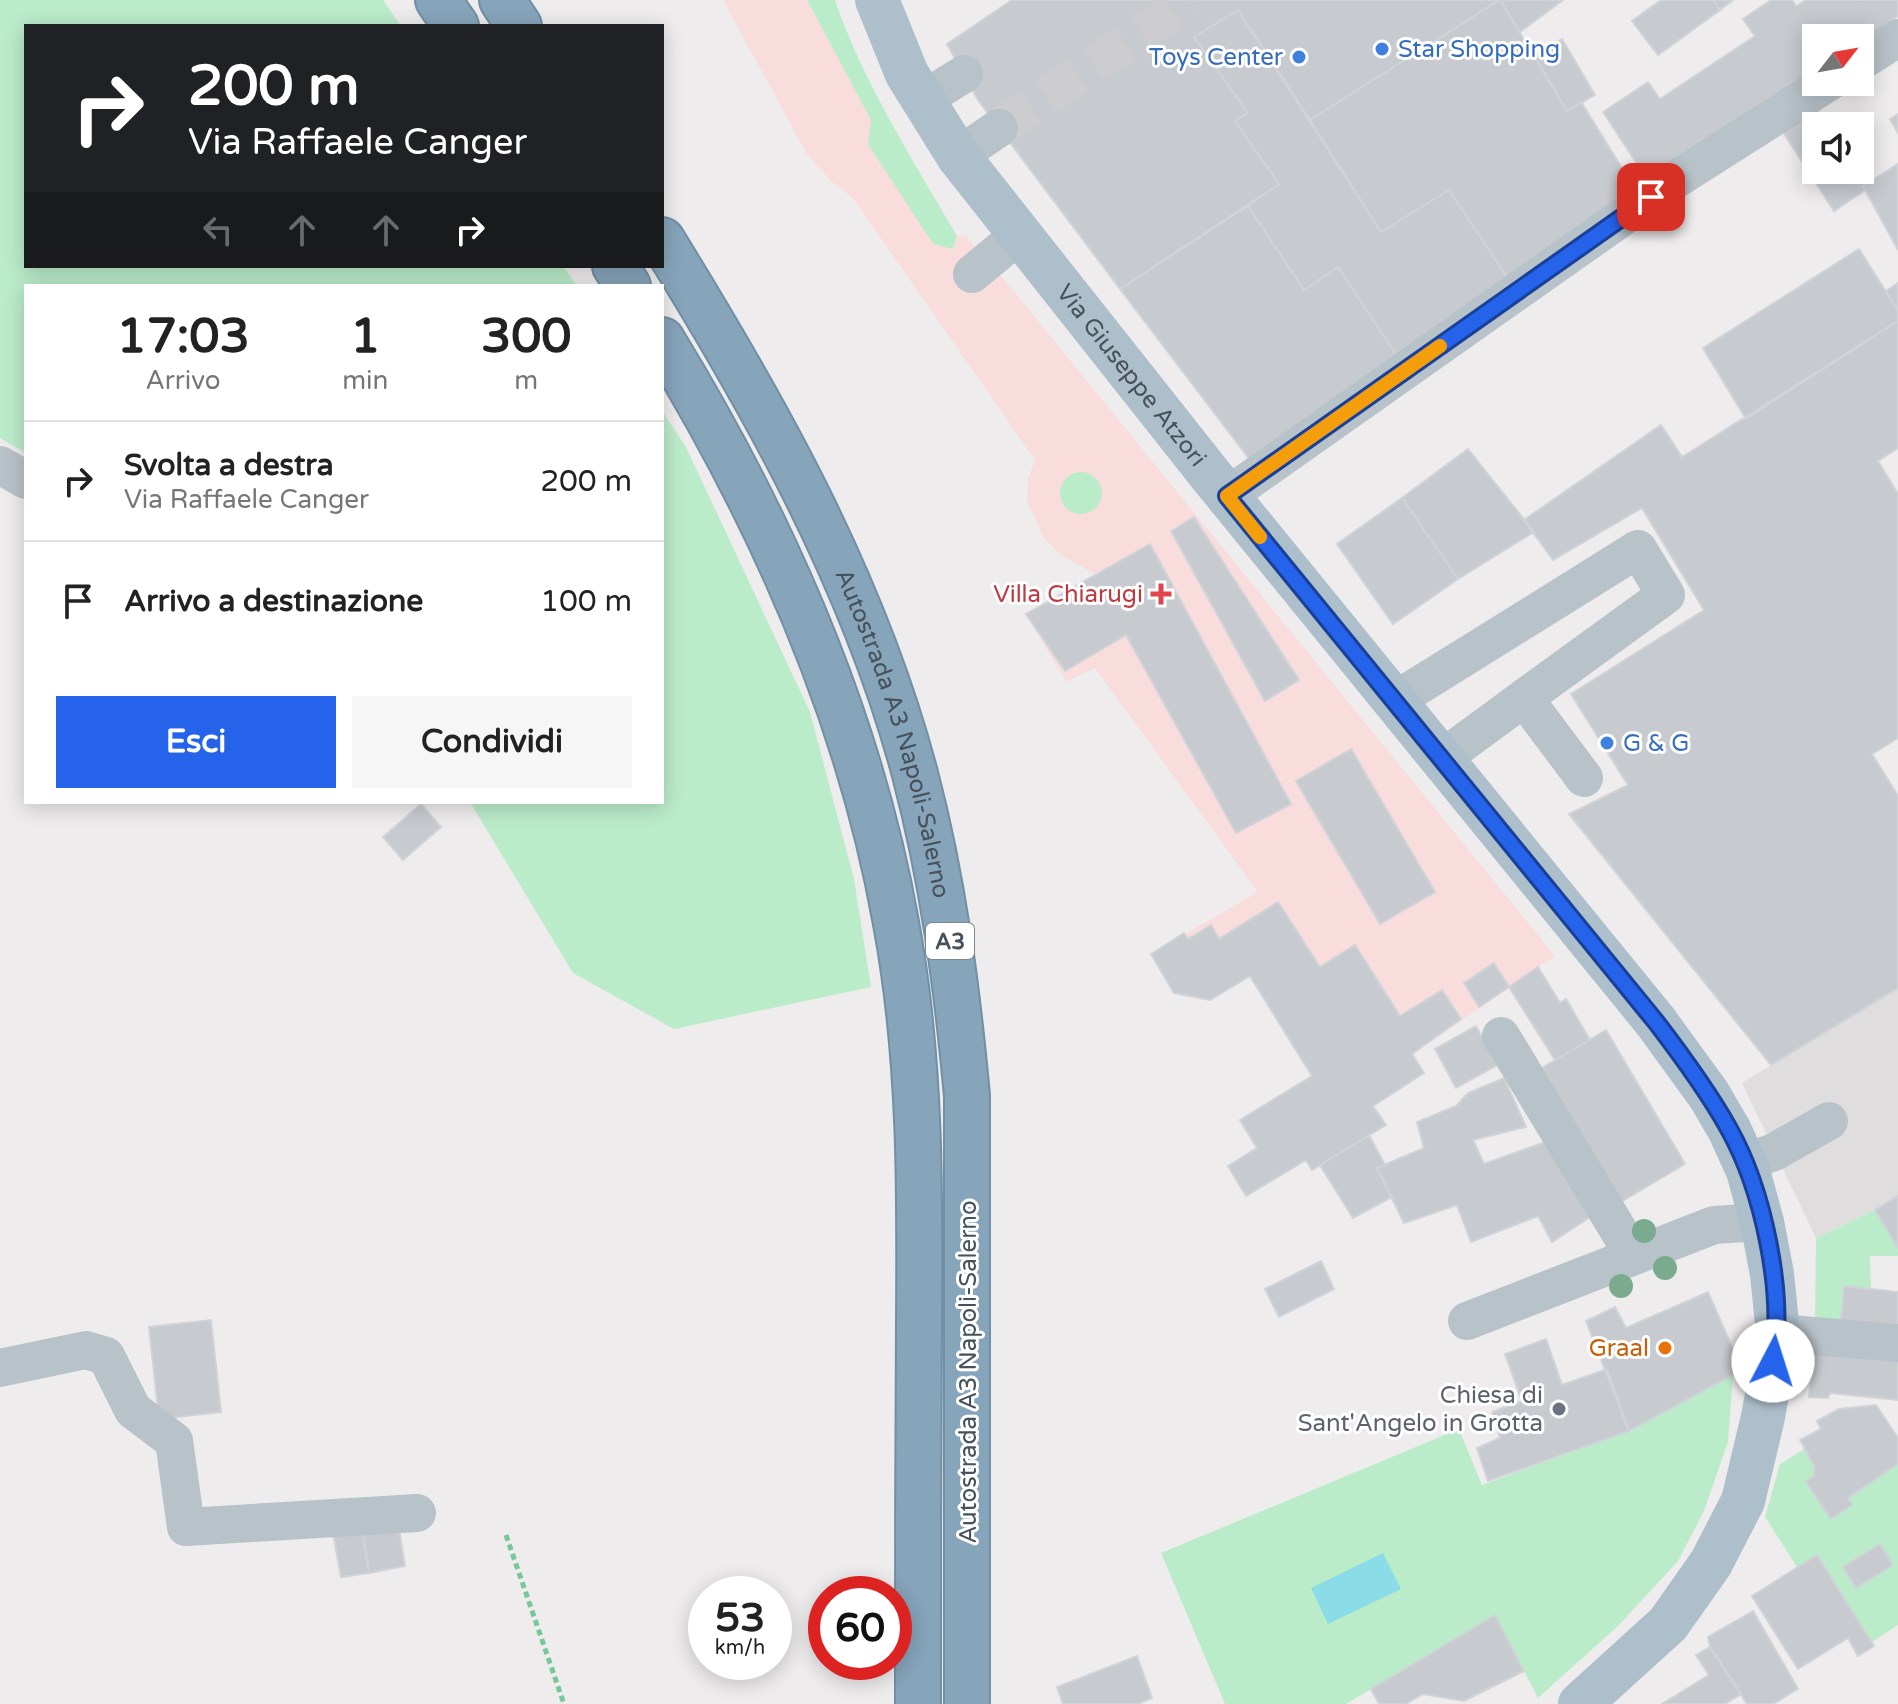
<!DOCTYPE html>
<html lang="it">
<style>
:root{--surface:#fff;--page:#f6f6f6;--text:#222;--muted:#767676;--line:#e0e0e0;--accent:#2563eb}
body{margin:0;font-family:"Varela Round",sans-serif;background:var(--page);color:var(--text);height:100vh;display:flex;flex-direction:column;font-size:30px;white-space:nowrap}
*{box-sizing:border-box;margin:0}
p{font-size:26px;color:var(--muted)}
.icon{flex:none;width:44px;height:44px;fill:none;stroke:currentColor;stroke-width:2;stroke-linecap:round;stroke-linejoin:round}
.map{position:relative;flex:1;overflow:hidden}
.panel{position:absolute;left:24px;top:284px;width:640px;height:520px;display:flex;flex-direction:column;background:var(--surface);border-radius:0px;box-shadow:0 4px 20px #0003}
.panel>*{flex:none}
.hud{position:absolute;left:24px;top:24px;width:640px;height:244px;border-radius:0px;box-shadow:0 4px 20px #0003;background:#202124;color:#fff;overflow:hidden}
.needle{width:52px;rotate:59deg}
.tools{position:absolute;left:1802px;top:24px;display:grid;gap:16px}
.tools a{display:grid;place-items:center;width:72px;height:72px;border-radius:0px;background:var(--surface);box-shadow:0 4px 20px #0003;font-size:40px}
.speed{position:absolute;left:688px;top:1576px;display:flex;gap:16px;font-size:40px;font-weight:700;text-align:center}
.speed>*{display:grid;place-content:center;width:104px;height:104px;border-radius:50%;background:var(--surface);box-shadow:0 4px 20px #0003;line-height:1}
.speed small{font-size:20px;font-weight:400}
.speed .limit{border:12px solid #d22;background:#fff;color:#111}
.pin{position:absolute;display:grid;place-items:center;width:68px;height:68px;color:#fff;margin:-34px;border-radius:16px;box-shadow:0 4px 12px #0006}
.me{position:absolute;width:88px;margin:-44px;rotate:5deg;stroke-linejoin:round;filter:drop-shadow(0 0 6px #0008)}
.turn{display:flex;align-items:center;gap:28px;height:168px;padding:0 32px;font-size:36px}
.turn .icon{width:104px;height:104px;stroke-width:2.5}
.turn b{display:block;font-size:56px;line-height:68px}
.lanes{display:flex;align-items:center;height:76px;padding:0 32px;background:#0003;justify-content:center;gap:40px;direction:ltr}
.lanes .off{opacity:.35}
.eta{display:flex;justify-content:space-evenly;align-items:center;height:136px;text-align:center}
.eta b{font-size:48px;font-weight:800;line-height:56px}
.action{display:flex;gap:16px;margin-top:auto;padding:16px 32px}
.action a{flex:1;height:92px;border-radius:0px;background:var(--accent);color:#fff;font-size:32px;font-weight:800;line-height:92px;text-align:center}
.action a+a{background:var(--page);color:var(--text)}
ul{padding:0;list-style:none}
li{display:flex;align-items:center;gap:24px;height:120px;padding:0 32px;border-top:2px solid var(--line)}
li div{flex:1}
li b{display:block;font-size:30px}
li em{font-style:normal}
.map>svg:first-child{display:block}
</style>
<div class="map">
<svg width="1898" height="1704" viewBox="0 0 1898 1704">
<rect width="100%" height="100%" fill="#efeced"/>
<path fill="#e0ddde" d="M 1898,988 L 1898,1196 L 1875,1210 L 1816,1238 L 1742,1083 Z"/>
<path fill="#f9dcdc" d="M 723,0 L 807,0 L 871,120 L 953,249 L 957,236 L 965,235 L 1012,289 L 1555,956 L 1413,1053 L 1424,1073 L 1373,1106 L 1386,1125 L 1306,1160 L 1257,1148 L 1240,1120 L 1312,1076 L 1250,976 L 1210,1000 L 1174,993 L 1151,954 L 1258,892 L 1095,668 L 1066,682 L 1026,614 L 1095,574 L 1061,555 L 1044,538 L 1027,502 L 1028,479 L 1035,460 L 853,198 L 831,181 L 807,154 Z"/>
<path fill="#bbecca" d="M 0,0 L 383,0 L 401,26 L 26,26 L 26,266 L 563,266 L 577,286 L 26,286 L 26,453 L 0,438 Z
M 807,0 L 835,0 C 864,84 913,160 957,236 L 953,249 L 933,244 L 868,144 L 871,120 Z
M 662,411 L 686,447 L 810,712 L 854,879 L 871,987 L 674,1029 L 573,973 L 470,802 L 662,802 Z
M1060 493a21 21 0 1 1 42 0a21 21 0 1 1-42 0Z
M 1875,1210 L 1898,1248 L 1898,1256 L 1870,1256 L 1871,1289 L 1840,1329 L 1815,1328 L 1816,1238 Z
M 1733,1375 L 1728,1442 L 1704,1511 L 1678,1561 L 1618,1626 L 1538,1698 L 1495,1615 L 1346,1704 L 1225,1704 L 1161,1553 L 1459,1429 L 1482,1485 L 1629,1431 Z
M 1805,1449 L 1814,1466 L 1814,1476 L 1807,1482 L 1852,1505 L 1848,1498 L 1898,1464 L 1898,1625 L 1872,1642 L 1817,1555 L 1797,1567 L 1765,1517 L 1780,1464 Z"/>
<path fill="#8adce7" d="M 1383,1553 L 1401,1589 L 1328,1624 L 1311,1588 Z"/>
<path fill="#c7cacf" stroke="#d0d3d8" stroke-width="2" d="M 1012,0 L 1499,0 L 1310,120 L 1238,10 L 1194,37 L 1248,113 L 1235,121 L 1279,184 L 1120,289 L 978,100 L 947,44 Z
M 1500,0 L 1563,0 L 1520,32 Z
M 1500,0 L 1567,111 L 1581,102 L 1638,194 L 1510,282 L 1449,190 L 1381,232 L 1310,120 Z
M 1661,0 L 1713,0 L 1720,10 L 1658,55 L 1632,21 Z
M 1713,0 L 1733,0 L 1720,10 Z
M 1771,0 L 1792,0 L 1796,6 L 1806,0 L 1898,0 L 1898,16 L 1860,41 L 1860,38 L 1816,38 L 1816,71 L 1649,182 L 1603,112 L 1648,82 L 1660,99 L 1755,36 L 1743,19 Z
M 1238,10 L 1381,232 L 1449,190 L 1510,282 L 1398,358 L 1338,267 L 1304,290 L 1248,206 L 1279,184 L 1235,121 L 1248,113 L 1194,37 Z
M 1562,39 L 1595,95 L 1567,111 L 1534,55 Z
M 1815,107 L 1828,126 L 1816,126 L 1816,170 L 1856,170 L 1865,185 L 1863,186 L 1865,190 L 1834,211 L 1781,129 Z
M 1898,114 L 1898,133 L 1890,119 Z
M 1898,164 L 1898,250 L 1863,186 Z
M 1248,206 L 1304,290 L 1338,267 L 1398,358 L 1250,460 L 1120,289 Z
M 1859,249 L 1898,311 L 1898,321 L 1746,419 L 1703,348 Z
M 1898,283 L 1898,311 L 1886,291 Z
M 1898,321 L 1898,448 L 1878,461 L 1898,494 L 1898,738 L 1872,754 L 1898,796 L 1898,988 L 1771,1065 L 1569,814 L 1628,785 L 1571,694 L 1704,610 L 1642,508 L 1553,560 L 1524,520 L 1661,425 L 1682,457 Z
M 1468,449 L 1534,532 L 1458,579 L 1402,498 Z
M 1402,498 L 1458,579 L 1393,624 L 1337,544 Z
M 1194,517 L 1299,680 L 1265,701 L 1171,531 Z
M 1150,544 L 1291,804 L 1236,833 L 1126,635 L 1065,671 L 1026,614 Z
M 1351,749 L 1435,892 L 1380,924 L 1296,781 Z
M 421,804 L 441,827 L 403,860 L 383,837 Z
M 1278,902 L 1320,967 L 1355,945 L 1400,1016 L 1442,990 L 1461,1019 L 1412,1054 L 1424,1073 L 1373,1106 L 1386,1125 L 1312,1170 L 1306,1160 L 1246,1196 L 1228,1166 L 1257,1148 L 1240,1120 L 1312,1076 L 1250,976 L 1210,1000 L 1174,993 L 1151,954 L 1184,933 L 1188,939 L 1211,925 L 1219,939 Z
M 1494,963 L 1509,987 L 1479,1007 L 1464,983 Z
M 1538,967 L 1560,1003 L 1566,999 L 1590,1040 L 1555,1060 L 1509,987 Z
M 1476,1026 L 1497,1065 L 1456,1088 L 1435,1049 Z
M 1606,1030 L 1685,1164 L 1621,1202 L 1542,1068 Z
M 1504,1078 L 1526,1127 L 1473,1140 L 1484,1164 L 1545,1142 L 1590,1217 L 1552,1242 L 1538,1216 L 1471,1242 L 1457,1205 L 1404,1223 L 1377,1168 L 1424,1148 L 1417,1122 L 1456,1106 L 1468,1093 Z
M 1369,1135 L 1385,1165 L 1377,1168 L 1392,1197 L 1353,1218 L 1320,1165 Z
M 1898,1196 L 1898,1248 L 1875,1210 Z
M 1321,1261 L 1334,1289 L 1279,1317 L 1265,1289 Z
M 1844,1286 L 1898,1292 L 1898,1335 L 1840,1329 Z
M 1708,1292 L 1742,1370 L 1629,1431 L 1586,1321 L 1615,1307 L 1626,1328 Z
M 211,1320 L 221,1412 L 159,1419 L 149,1327 Z
M 1546,1339 L 1562,1385 L 1607,1369 L 1629,1431 L 1488,1481 L 1477,1448 L 1500,1438 L 1492,1412 L 1522,1401 L 1505,1354 Z
M 1815,1341 L 1898,1349 L 1898,1400 L 1830,1393 L 1828,1398 L 1809,1397 Z
M 1876,1405 L 1898,1438 L 1898,1464 L 1848,1498 L 1852,1505 L 1831,1519 L 1806,1482 L 1814,1476 L 1814,1466 L 1800,1440 L 1821,1429 L 1817,1421 L 1839,1409 Z
M 398,1523 L 405,1566 L 369,1573 L 362,1528 Z
M 362,1528 L 369,1573 L 341,1577 L 333,1533 Z
M 1880,1544 L 1893,1565 L 1856,1588 L 1843,1567 Z
M 1817,1555 L 1874,1646 L 1858,1656 L 1848,1638 L 1798,1669 L 1752,1596 Z
M 1753,1611 L 1798,1689 L 1773,1704 L 1747,1704 L 1710,1647 L 1708,1637 Z
M 1495,1615 L 1524,1671 L 1464,1701 L 1423,1694 L 1406,1704 L 1379,1704 L 1371,1689 Z
M 1710,1647 L 1741,1694 L 1725,1704 L 1662,1704 L 1709,1675 L 1696,1655 Z
M 1137,1656 L 1152,1698 L 1138,1704 L 1063,1704 L 1057,1687 Z"/>
<g fill="none" stroke-linecap="round" stroke-linejoin="round">
<path stroke="#cdcdcf" stroke-width="38" stroke-dasharray="38 19" stroke-linecap="butt" d="M 999,128 L 1190,0"/>
<g stroke="#718fa5" stroke-width="48">
<g id="highway">
<path d="M 438,0 L 456,26"/>
<path d="M 502,0 L 519,26"/>
<path id="s2" d="M 662,240 C 766,408 864,582 915,774 C 943,880 957,987 967,1096 L 967,1704"/>
<path d="M 615,266 L 628,286"/>
<path d="M 662,340 C 772,520 859,715 896,923 C 921,1057 920,1192 919,1327 C 918,1453 918,1578 918,1704"/>
</g>
</g>
<path stroke="#75c898" stroke-width="5" stroke-dasharray="6 4" stroke-linecap="butt" d="M 506,1535 L 564,1704"/>
<path stroke="#b8c2c9" stroke-width="38" d="M 1860,62 L 1898,38
M 924,99 L 964,74
M 958,156 L 999,128
M 972,274 L 1020,234
M 0,465 L 26,480
M 1227,496 L 1675,180 L 1829,82
M 1394,701 L 1638,549 L 1666,595 L 1524,698 L 1584,778
M 1441,759 L 1524,698
M 1501,1036 L 1634,1256
M 1744,1163 L 1774,1152 L 1829,1121
M 1467,1321 L 1714,1225 L 1762,1222
M 1778,1333 L 1898,1343
M 0,1368 L 86,1350 L 106,1356 L 133,1410 L 174,1441 L 186,1527 L 417,1513"/>
<path stroke="#adbfcb" stroke-width="44" id="s1" d="M 877,0 L 907,74 L 958,156 L 1212,477 L 1656,1022 L 1709,1095 L 1730,1131 L 1748,1171 L 1762,1222 L 1772,1274 L 1778,1333 L 1763,1417 L 1743,1501 L 1711,1563 L 1668,1624 L 1580,1704"/>
<use href="#highway" stroke="#86a4ba" stroke-width="44"/>
</g>
<g fill="#7aab8e">
<circle cx="1644" cy="1231" r="12"/>
<circle cx="1665" cy="1268" r="12"/>
<circle cx="1621" cy="1286" r="12"/>
</g>
<g fill="none" stroke-linecap="round" stroke-linejoin="round">
<g stroke="#184099" stroke-width="20">
<path id="route" d="M 1651,197 L 1227,496 L 1656,1022 C 1682,1056 1708,1091 1729,1129 C 1763,1190 1785,1292 1773,1361"/>
</g>
<use href="#route" stroke="#2563eb" stroke-width="14"/>
<path stroke="#f59e0b" stroke-width="14" d="M 1260,537 L 1227,496 L 1440,346"/>
</g>
<g fill="#3f7fe0" stroke="#fff" stroke-width="3">
<circle cx="1382" cy="49" r="8"/>
<circle cx="1299" cy="57" r="8"/>
<circle cx="1607" cy="743" r="8"/>
</g>
<path fill="#e0444e" stroke="#fff" stroke-width="3" d="M1157 582h8v8h8v8h-8v8h-8v-8h-8v-8h8z"/>
<circle fill="#e8710a" stroke="#fff" stroke-width="3" cx="1665" cy="1348" r="8"/>
<circle fill="#6b7280" stroke="#fff" stroke-width="3" cx="1559" cy="1409" r="8"/>
<g text-anchor="middle" stroke-width="6" stroke-linejoin="round" paint-order="stroke">
<rect fill="#fff" stroke="#7e858b" stroke-width="2" x="926" y="923" width="48" height="36" rx="6"/>
<g font-size="22" font-weight="bold" fill="#465159">
<text x="950" y="949">A3</text>
</g>
<g font-size="24" fill="#366cbe" stroke="#fff" text-anchor="start">
<text x="1398" y="57">Star Shopping</text>
<text x="1283" y="65" text-anchor="end">Toys Center</text>
<text x="1623" y="751">G &amp; G</text>
</g>
<g font-size="24" fill="#465159" stroke="#fff">
<text dy="8" stroke="none"><textPath href="#s1" startOffset="456">Via Giuseppe Atzori</textPath></text>
<text dy="8" stroke="none"><textPath href="#s2" startOffset="548">Autostrada A3 Napoli-Salerno</textPath></text>
<text transform="translate(968 1372) rotate(-90)" y="8">Autostrada A3 Napoli-Salerno</text>
</g>
<g font-size="24" fill="#be3a42" stroke="#fff" text-anchor="end">
<text x="1143" y="602">Villa Chiarugi</text>
</g>
<g font-size="24" fill="#c56008" stroke="#fff" text-anchor="end">
<text x="1649" y="1356">Graal</text>
</g>
<g font-size="24" fill="#5b616d" stroke="#fff" text-anchor="end">
<text x="1543" y="1403">Chiesa di<tspan x="1543" dy="28">Sant'Angelo in Grotta</tspan></text>
</g>
</g>
</svg>
<div class="tools">
<a><svg class="needle" viewBox="-14 -14 28 28"><path d="M0-13l5 13h-10z" fill="#e53935"/><path d="M0 13l5-13h-10z" fill="#767676"/></svg></a>
<a><svg class="icon" aria-label="sound" viewBox="0 0 24 24"><path d="M4 9h4l5-4v14l-5-4H4zM17 9q2 3 0 6"/></svg></a>
</div>
<div class="speed"><div>53<small>km/h</small></div><div class="limit">60</div></div>
<div class="pin" style="left:1651px;top:197px;background:#d93025"><svg class="icon" aria-label="arrive" viewBox="0 0 24 24"><path d="M6 21V4h12l-3 4 3 4H6"/></svg></div>
<svg class="me" style="left:1773px;top:1361px" viewBox="-20 -20 40 40"><circle r="19" fill="#fff"/><path d="M0-13L10 11 0 6-10 11z" fill="#2563eb"/></svg>
<div class="hud">
<div class="turn"><svg class="icon" aria-label="right" viewBox="0 0 24 24"><path d="M7 20v-9h11M14 6l5 5-5 5"/></svg><div><b>200 m</b>Via Raffaele Canger</div></div>
<div class="lanes"><svg class="icon off" aria-label="left" viewBox="0 0 24 24"><path d="M17 20v-9H6M10 6l-5 5 5 5"/></svg><svg class="icon off" aria-label="ahead" viewBox="0 0 24 24"><path d="M12 20V5M6 11l6-6 6 6"/></svg><svg class="icon off" aria-label="ahead" viewBox="0 0 24 24"><path d="M12 20V5M6 11l6-6 6 6"/></svg><svg class="icon" aria-label="right" viewBox="0 0 24 24"><path d="M7 20v-9h11M14 6l5 5-5 5"/></svg></div>
</div>
<section class="panel">
<div class="eta">
<div><b>17:03</b><p>Arrivo</p></div>
<div><b>1</b><p>min</p></div>
<div><b>300</b><p>m</p></div>
</div>
<ul>
<li><svg class="icon" aria-label="right" viewBox="0 0 24 24"><path d="M7 20v-9h11M14 6l5 5-5 5"/></svg><div><b>Svolta a destra</b><p>Via Raffaele Canger</p></div><em>200 m</em></li>
<li><svg class="icon" aria-label="arrive" viewBox="0 0 24 24"><path d="M6 21V4h12l-3 4 3 4H6"/></svg><div><b>Arrivo a destinazione</b></div><em>100 m</em></li>
</ul>
<div class="action"><a>Esci</a><a>Condividi</a></div>
</section>
</div>
